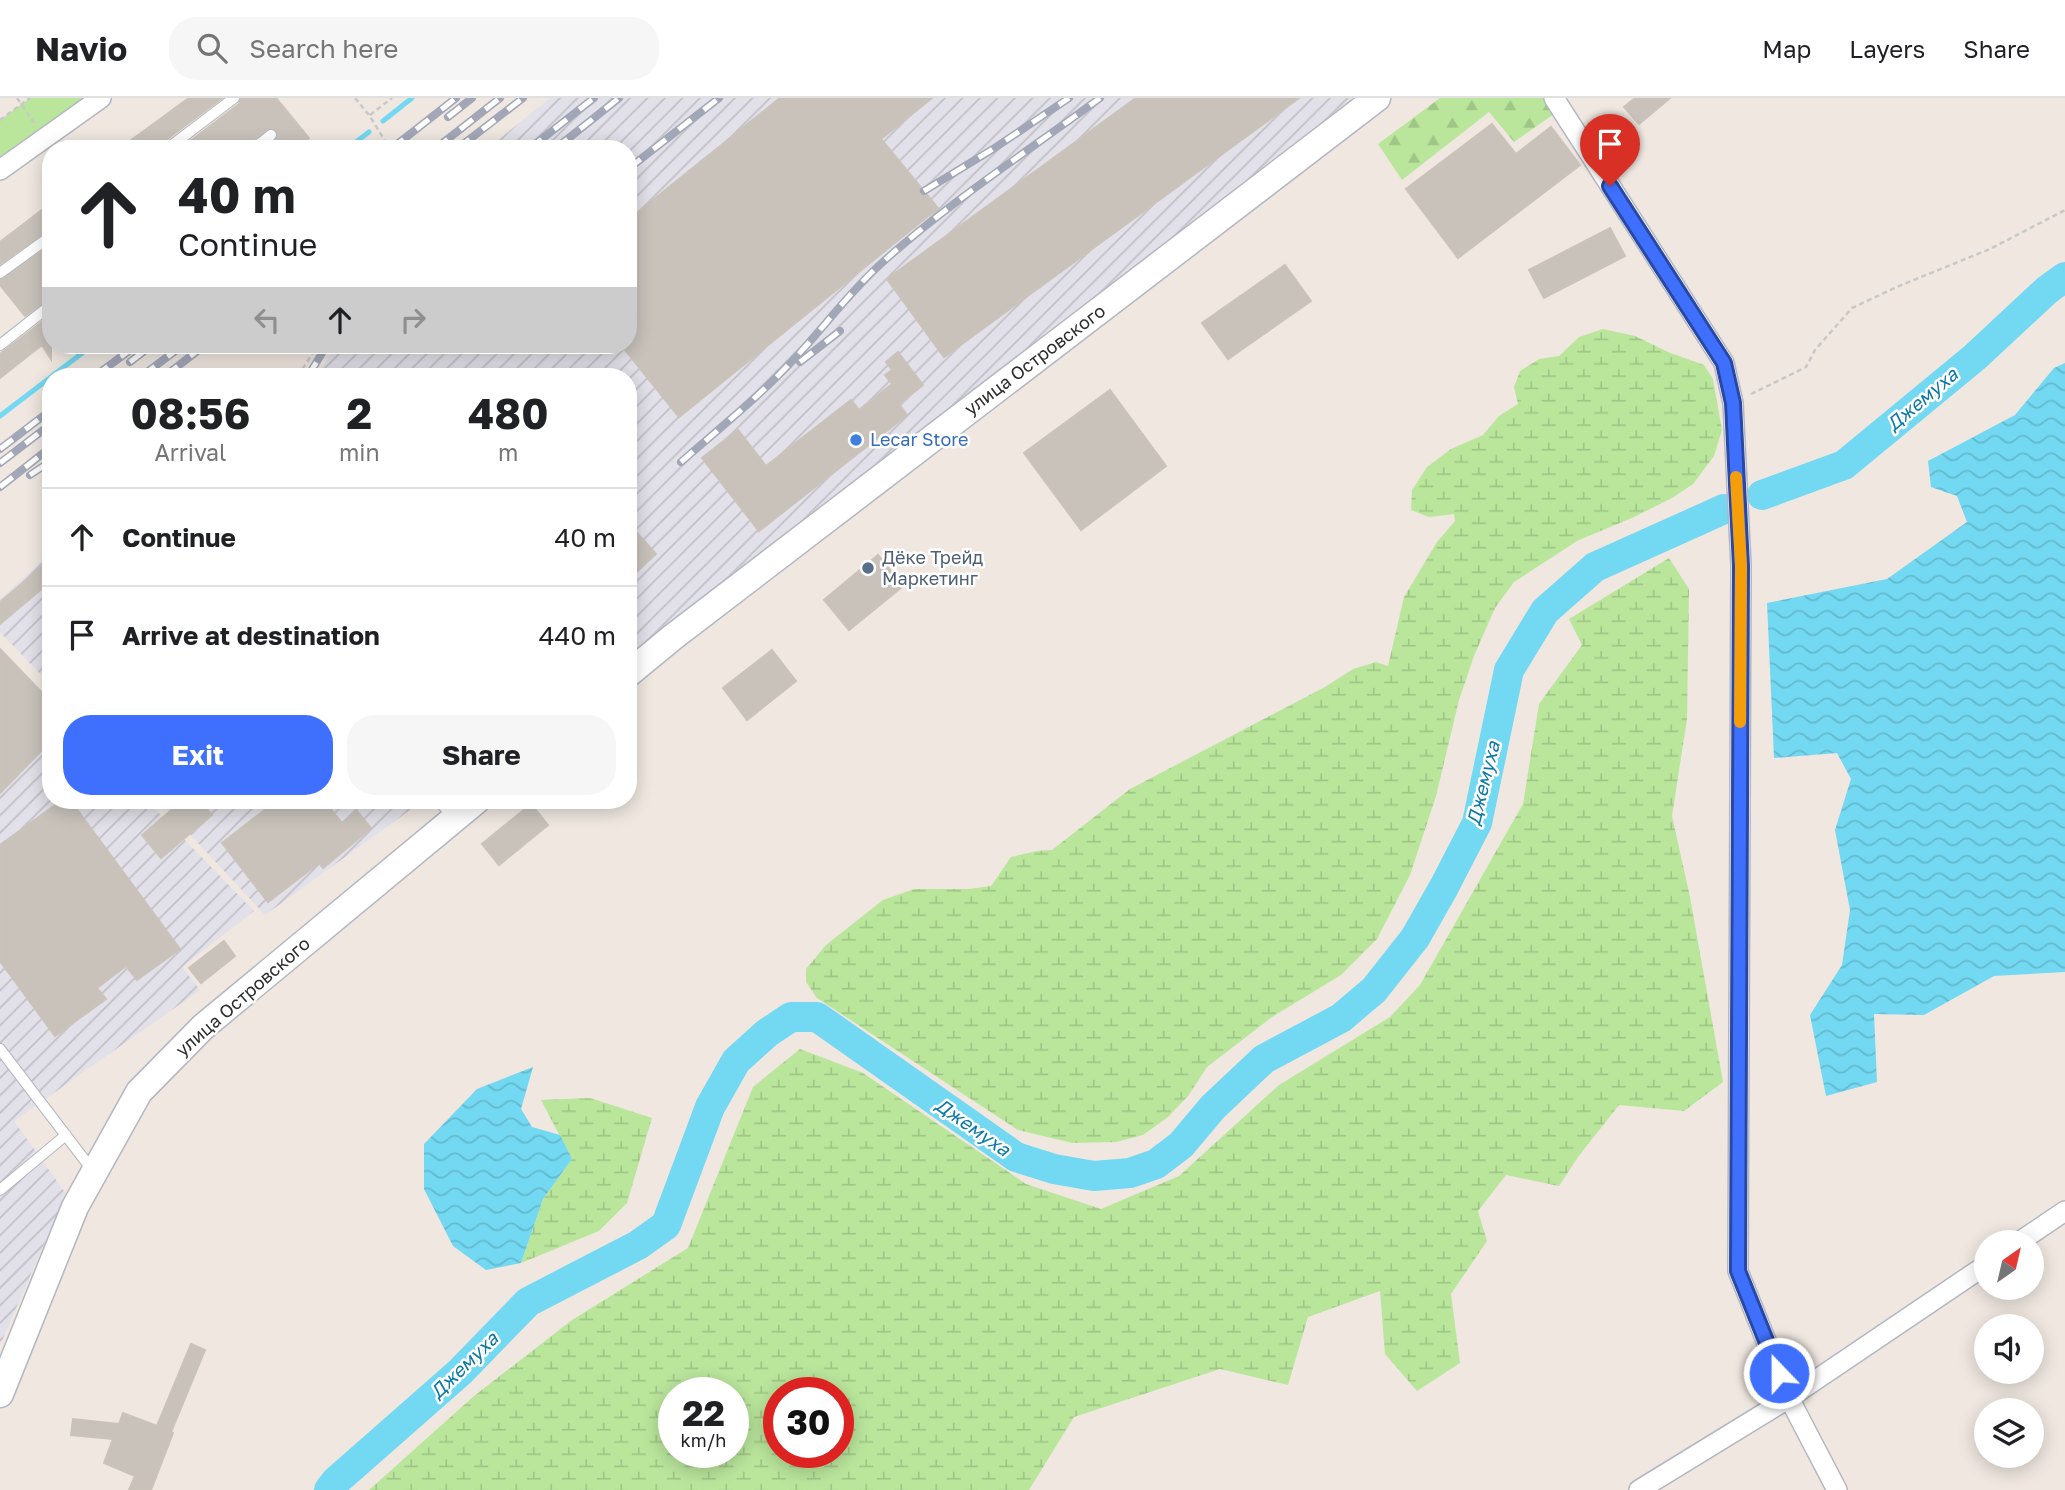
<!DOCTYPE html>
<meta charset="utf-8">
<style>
:root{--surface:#fff;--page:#f6f6f6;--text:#202124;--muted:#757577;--line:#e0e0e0;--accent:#3f6ffd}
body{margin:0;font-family:"Golos Text",sans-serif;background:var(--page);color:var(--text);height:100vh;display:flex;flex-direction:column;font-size:26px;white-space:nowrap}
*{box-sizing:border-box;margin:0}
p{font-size:23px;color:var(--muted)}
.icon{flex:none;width:38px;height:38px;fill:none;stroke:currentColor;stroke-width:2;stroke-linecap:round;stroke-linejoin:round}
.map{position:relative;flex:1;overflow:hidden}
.side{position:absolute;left:42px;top:270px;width:595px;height:441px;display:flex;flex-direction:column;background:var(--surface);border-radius:28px;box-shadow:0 4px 18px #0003}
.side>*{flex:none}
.hud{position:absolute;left:42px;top:42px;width:595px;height:214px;border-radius:28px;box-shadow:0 4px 18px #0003;background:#fff;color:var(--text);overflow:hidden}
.needle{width:46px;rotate:34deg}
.controls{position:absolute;left:1974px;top:1132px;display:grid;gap:14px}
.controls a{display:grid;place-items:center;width:70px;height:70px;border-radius:50%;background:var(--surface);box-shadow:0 4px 18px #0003;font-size:35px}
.speed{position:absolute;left:658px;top:1279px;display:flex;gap:14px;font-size:35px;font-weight:700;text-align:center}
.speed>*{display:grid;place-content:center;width:91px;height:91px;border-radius:50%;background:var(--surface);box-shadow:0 4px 18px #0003;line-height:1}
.speed small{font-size:18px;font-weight:400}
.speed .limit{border:10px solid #d22;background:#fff;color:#111}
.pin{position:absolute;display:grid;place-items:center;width:60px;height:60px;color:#fff;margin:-72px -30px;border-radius:50% 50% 50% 0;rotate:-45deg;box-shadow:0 0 7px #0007}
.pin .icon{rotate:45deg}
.me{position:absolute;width:77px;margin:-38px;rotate:338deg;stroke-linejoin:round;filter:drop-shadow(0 0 5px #0008)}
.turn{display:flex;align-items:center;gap:24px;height:147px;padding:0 21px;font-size:32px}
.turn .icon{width:91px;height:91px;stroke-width:2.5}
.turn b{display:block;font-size:49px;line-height:60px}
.lanes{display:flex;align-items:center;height:66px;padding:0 21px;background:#0003;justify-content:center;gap:35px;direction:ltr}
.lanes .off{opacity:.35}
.eta{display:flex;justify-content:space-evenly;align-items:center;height:119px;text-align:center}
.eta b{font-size:42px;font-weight:700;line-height:49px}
.button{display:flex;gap:14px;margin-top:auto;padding:14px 21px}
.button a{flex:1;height:80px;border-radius:28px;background:var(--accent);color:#fff;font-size:28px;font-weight:700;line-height:80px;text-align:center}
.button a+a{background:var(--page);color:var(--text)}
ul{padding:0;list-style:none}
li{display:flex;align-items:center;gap:21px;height:98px;padding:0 21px;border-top:2px solid var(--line)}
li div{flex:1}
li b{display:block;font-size:26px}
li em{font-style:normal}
header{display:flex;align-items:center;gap:42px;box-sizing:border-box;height:98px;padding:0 35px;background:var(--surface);border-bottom:2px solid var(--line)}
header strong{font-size:33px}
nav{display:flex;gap:38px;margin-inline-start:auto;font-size:24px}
.search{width:490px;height:63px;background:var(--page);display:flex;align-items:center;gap:18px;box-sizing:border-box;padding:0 24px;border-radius:28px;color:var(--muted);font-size:26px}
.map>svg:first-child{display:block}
</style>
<header>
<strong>Navio</strong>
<div class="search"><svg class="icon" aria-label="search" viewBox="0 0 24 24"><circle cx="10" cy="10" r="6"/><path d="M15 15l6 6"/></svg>Search here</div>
<nav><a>Map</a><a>Layers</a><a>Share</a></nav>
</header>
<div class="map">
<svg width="2065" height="1392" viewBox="0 0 2065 1392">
<defs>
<pattern id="industrial-furrows" width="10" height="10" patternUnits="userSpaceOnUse" patternTransform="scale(1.75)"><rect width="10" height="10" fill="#e2e0e8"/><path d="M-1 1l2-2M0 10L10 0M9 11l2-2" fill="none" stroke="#c2c0c7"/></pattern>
<pattern id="forest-firs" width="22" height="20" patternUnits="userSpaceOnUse" patternTransform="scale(1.75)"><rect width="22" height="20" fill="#bae69c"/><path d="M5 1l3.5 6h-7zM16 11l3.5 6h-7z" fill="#a0c687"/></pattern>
<pattern id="wetland-marsh" width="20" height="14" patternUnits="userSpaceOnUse" patternTransform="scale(1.75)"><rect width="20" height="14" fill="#bae69c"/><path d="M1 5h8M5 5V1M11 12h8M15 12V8" fill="none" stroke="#a0c687"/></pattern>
<pattern id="water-waves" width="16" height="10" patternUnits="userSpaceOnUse" patternTransform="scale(1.75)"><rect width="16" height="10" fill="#73d8f1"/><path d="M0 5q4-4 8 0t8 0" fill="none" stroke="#64bacf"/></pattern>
</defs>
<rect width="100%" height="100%" fill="#efe7e0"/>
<path fill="url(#industrial-furrows)" d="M 550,0 L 1356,0 L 769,447 L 628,561 L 628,278 L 317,278 L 336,247 L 628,247 L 628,51 L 487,51 Z
M 51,455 L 51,587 L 0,534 L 0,501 Z
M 0,551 L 51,603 L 51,702 L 146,702 L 254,813 L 182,869 L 200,892 L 14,1023 L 66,1096 L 0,1247 Z
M 158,702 L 424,702 L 265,817 Z"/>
<path fill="#bae69c" d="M 30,0 L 89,0 L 0,62 L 0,22 Z"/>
<path fill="url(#forest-firs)" d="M 1440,0 L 1543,0 L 1554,16 L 1514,44 L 1489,14 L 1402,82 L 1378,46 Z"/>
<path fill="url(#wetland-marsh)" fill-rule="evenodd" d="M 1603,231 L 1635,238 L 1668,254 L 1704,267 L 1713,281 L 1722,332 L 1714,358 L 1693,386 L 1672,400 L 1634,419 L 1577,443 L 1514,484 L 1495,510 L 1474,558 L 1459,602 L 1436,698 L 1410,777 L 1377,841 L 1341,877 L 1272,919 L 1207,969 L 1188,998 L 1168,1019 L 1143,1037 L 1116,1044 L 1072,1045 L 1018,1032 L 817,900 L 806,884 L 806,871 L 826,847 L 883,802 L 914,791 L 969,791 L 991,788 L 1011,759 L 1037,753 L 1052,752 L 1130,691 L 1325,589 L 1353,571 L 1376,564 L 1388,568 L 1404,499 L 1437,444 L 1455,423 L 1454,416 L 1429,419 L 1411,412 L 1412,392 L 1427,369 L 1451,351 L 1483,337 L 1499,318 L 1518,306 L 1514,289 L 1520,273 L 1539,261 L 1559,258 L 1579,239 Z
M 1669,460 L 1689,491 L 1687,621 L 1672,718 L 1690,799 L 1723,984 L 1684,1013 L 1619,1007 L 1578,1059 L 1559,1088 L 1506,1077 L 1478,1113 L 1487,1143 L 1451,1196 L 1460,1265 L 1417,1293 L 1385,1256 L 1380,1193 L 1308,1219 L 1288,1287 L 1220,1271 L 1074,1319 L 1029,1392 L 369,1392 L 474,1298 L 572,1222 L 688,1150 L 753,989 L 800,951 L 863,975 L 1026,1086 L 1101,1111 L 1179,1078 L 1279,987 L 1390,919 L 1420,887 L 1523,706 L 1539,606 L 1582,547 L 1569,521 ZM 674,1295 L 733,1295 L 733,1354 L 674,1354 ZM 779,1295 L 838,1295 L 838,1354 L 779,1354 Z
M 590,1000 L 652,1020 L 627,1105 L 599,1133 L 521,1165 L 543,1101 L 572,1061 L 541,1002 Z"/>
<path fill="url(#water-waves)" d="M 2065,265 L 2065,874 L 1994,878 L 1924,917 L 1874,916 L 1877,984 L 1826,998 L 1810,917 L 1842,867 L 1850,812 L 1835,732 L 1851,681 L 1837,655 L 1774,660 L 1767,505 L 1887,481 L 1967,424 L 1957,398 L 1931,389 L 1928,363 L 2015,317 L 2054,270 Z
M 533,969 L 521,1011 L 532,1029 L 560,1037 L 572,1061 L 543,1101 L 521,1165 L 486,1172 L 453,1148 L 424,1091 L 424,1046 L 477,991 Z"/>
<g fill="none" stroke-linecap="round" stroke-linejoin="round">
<path stroke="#73d8f1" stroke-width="5" d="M 383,23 L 412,0
M 347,51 L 369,34
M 52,278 L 93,247
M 0,318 L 51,279"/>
<path stroke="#73d8f1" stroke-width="30" d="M 1762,397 L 1844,367 L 1975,259 L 2047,192 L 2065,179
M 329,1392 L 336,1383 L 460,1274 L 528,1204 L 638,1147 L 666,1127 L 710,1009 L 736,963 L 767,935 L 791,919 L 817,919 L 1016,1059 L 1054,1071 L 1094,1078 L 1130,1075 L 1156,1066 L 1181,1047 L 1213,1009 L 1264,961 L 1341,920 L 1374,892 L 1415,840 L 1444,789 L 1477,725 L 1509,572 L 1545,513 L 1595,469 L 1724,411"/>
</g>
<path fill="#c8c2bb" stroke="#cbc3b9" stroke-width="2" d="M 189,0 L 222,0 L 162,45 L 160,51 L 119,51 Z
M 241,0 L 276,0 L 309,40 L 296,51 L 265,51 L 278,39 L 277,33 L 271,30 L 248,45 L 246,51 L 180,51 L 239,6 Z
M 780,0 L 932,0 L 881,41 L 938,110 L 679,319 L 621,247 L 628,247 L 628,122 Z
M 1136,0 L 1299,0 L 944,259 L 887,181 Z
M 1635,0 L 1670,0 L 1639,26 L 1624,9 Z
M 1492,26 L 1516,56 L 1551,29 L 1580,67 L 1458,160 L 1406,91 Z
M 51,105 L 51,131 L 0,166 L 0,144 Z
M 1610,130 L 1625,158 L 1544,200 L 1529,172 Z
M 51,147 L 51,200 L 25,218 L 0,187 L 0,182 Z
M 1285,167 L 1311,203 L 1228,261 L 1202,225 Z
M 51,217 L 51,261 L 42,247 L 0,280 L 0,256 Z
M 898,254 L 923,287 L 899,306 L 907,317 L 759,433 L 702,360 L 738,332 L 766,368 L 851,302 L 859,312 L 892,286 L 885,277 L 892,272 L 886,264 Z
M 1110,292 L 1166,368 L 1081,432 L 1024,355 Z
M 628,425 L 656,456 L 628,482 Z
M 878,457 L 903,488 L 849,532 L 824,502 Z
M 51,461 L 51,483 L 0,526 L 0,504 Z
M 0,551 L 51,604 L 51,643 L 0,695 Z
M 772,552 L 796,583 L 747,622 L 723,590 Z
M 62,702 L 70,702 L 180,851 L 137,882 L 126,868 L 97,890 L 106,901 L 55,938 L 0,863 L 0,747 Z
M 183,702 L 199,702 L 212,717 L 161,760 L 142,737 Z
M 266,702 L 323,702 L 342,725 L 357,713 L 371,730 L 323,770 L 319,765 L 268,804 L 222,745 L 271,707 Z
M 531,706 L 548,727 L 499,767 L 482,746 Z
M 224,843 L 235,858 L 201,885 L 189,870 Z
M 191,1246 L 205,1252 L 171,1334 L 173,1335 L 151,1392 L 129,1392 L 135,1378 L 104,1365 L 113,1341 L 71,1337 L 73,1321 L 119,1326 L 123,1315 L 157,1328 Z"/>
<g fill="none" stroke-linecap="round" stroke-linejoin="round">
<g stroke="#b3b7c1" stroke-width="12">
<path id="lane" d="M 167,51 L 234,0
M 253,51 L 271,37
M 0,175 L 51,138
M 0,247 L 51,207
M 438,702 L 454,720
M 0,951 L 93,1073
M 0,1092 L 66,1037"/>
</g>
<g stroke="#b3b7c1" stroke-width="22">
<path id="street" d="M 1554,0 L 1724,265 L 1733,305 L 1741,468 L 1738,1173 L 1789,1300 L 1837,1392
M 0,72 L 101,0
M 2019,1144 L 2065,1113
M 1639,1392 L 1789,1300 L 1986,1167"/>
</g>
<g stroke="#b3b7c1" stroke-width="29">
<path id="secondary" d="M 628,576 L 673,539 L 1377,0
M 0,1296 L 75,1109 L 139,994 L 203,929 L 477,702"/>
</g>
<path stroke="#c8c8c8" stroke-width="2.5" stroke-dasharray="5 3.5" stroke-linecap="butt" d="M 17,0 L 35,26
M 355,0 L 369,17 L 390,51
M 370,17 L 392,0
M 0,22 L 30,0
M 298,278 L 318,247
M 1751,296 L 1806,269 L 1815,252 L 1852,210 L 1899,188 L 1990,151 L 2065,112"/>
<use href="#lane" stroke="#fff" stroke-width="10"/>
<use href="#street" stroke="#fff" stroke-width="19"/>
<use href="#secondary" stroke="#fff" stroke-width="26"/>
<g stroke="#a2a7b8" stroke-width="8">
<path id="rail" d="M 448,19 L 472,0
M 391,51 L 456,0
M 435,51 L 500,0
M 457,51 L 523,0
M 529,51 L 594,0
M 555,51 L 619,0
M 628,71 L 719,0
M 924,93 L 993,51 L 1069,0
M 130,264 L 152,247
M 800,264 L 840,233
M 95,278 L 137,247
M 142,278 L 183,247
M 165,278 L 205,247
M 308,278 L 327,247
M 0,351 L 51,312
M 681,364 C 720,330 760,298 795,260 C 825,228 851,192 884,163 C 951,103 1028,53 1100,0
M 0,365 L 51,326
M 30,377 L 51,363
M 0,389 L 51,349"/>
</g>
<use href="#rail" stroke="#fff" stroke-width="5" stroke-dasharray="16" stroke-linecap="butt"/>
</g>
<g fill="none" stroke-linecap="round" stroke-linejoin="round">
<g stroke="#2948a4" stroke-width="18">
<path id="route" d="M 1610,88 L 1724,265 L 1733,305 L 1741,468 L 1738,1173 L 1779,1275"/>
</g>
<use href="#route" stroke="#3f6ffd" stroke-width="12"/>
<path stroke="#f59e0b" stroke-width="12" d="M 1736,379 L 1741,468 L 1740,624"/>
</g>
<circle fill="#3f7fe0" stroke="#fff" stroke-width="2.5" cx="856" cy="342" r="7"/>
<circle fill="#5c6f8a" stroke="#fff" stroke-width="2.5" cx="868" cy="470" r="7"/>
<g text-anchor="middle" stroke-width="5" stroke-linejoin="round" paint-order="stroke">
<g font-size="18" fill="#2d2d2d" stroke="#fff">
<text transform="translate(1035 262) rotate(-37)" y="6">улица Островского</text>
<text transform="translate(243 899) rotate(-41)" y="6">улица Островского</text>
</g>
<g font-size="18" fill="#366cbe" stroke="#fff" text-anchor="start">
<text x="870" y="348">Lecar Store</text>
</g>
<g font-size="18" fill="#4e5e75" stroke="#fff" text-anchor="start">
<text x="882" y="466">Дёке Трейд<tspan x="882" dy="21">Маркетинг</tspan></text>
</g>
<g font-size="19" font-style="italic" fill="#0b79a4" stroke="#fff">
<text transform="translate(1922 301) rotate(-40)" y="7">Джемуха</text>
<text transform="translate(1483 685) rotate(-76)" y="7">Джемуха</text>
<text transform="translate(973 1029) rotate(35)" y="7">Джемуха</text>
<text transform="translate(464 1267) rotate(-44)" y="7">Джемуха</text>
</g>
</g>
</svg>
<div class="controls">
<a><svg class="needle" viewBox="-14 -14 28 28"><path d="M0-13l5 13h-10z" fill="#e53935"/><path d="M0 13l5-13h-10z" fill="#757577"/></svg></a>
<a><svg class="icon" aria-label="sound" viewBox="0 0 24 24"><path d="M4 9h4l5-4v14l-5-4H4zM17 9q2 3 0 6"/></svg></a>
<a><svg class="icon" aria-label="layers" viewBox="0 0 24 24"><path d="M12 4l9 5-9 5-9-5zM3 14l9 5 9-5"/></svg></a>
</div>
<div class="speed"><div>22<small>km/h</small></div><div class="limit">30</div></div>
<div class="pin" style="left:1610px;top:88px;background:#d93025"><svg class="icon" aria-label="arrive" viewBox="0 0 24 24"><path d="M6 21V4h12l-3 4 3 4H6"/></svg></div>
<svg class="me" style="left:1779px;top:1275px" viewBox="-20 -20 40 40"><circle r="17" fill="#3f6ffd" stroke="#fff" stroke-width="3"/><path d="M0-11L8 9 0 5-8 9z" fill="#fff"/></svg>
<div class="hud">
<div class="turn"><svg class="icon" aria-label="ahead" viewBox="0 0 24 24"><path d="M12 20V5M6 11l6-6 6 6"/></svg><div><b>40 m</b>Continue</div></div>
<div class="lanes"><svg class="icon off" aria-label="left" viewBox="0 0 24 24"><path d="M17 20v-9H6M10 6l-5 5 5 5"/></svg><svg class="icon" aria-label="ahead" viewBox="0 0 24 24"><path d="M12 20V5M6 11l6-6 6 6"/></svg><svg class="icon off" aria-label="right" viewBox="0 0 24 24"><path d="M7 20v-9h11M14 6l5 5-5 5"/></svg></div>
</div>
<section class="side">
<div class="eta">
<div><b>08:56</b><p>Arrival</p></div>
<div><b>2</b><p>min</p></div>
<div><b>480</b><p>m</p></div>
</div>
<ul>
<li><svg class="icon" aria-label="ahead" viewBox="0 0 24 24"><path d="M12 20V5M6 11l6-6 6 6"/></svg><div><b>Continue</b></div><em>40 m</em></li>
<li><svg class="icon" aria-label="arrive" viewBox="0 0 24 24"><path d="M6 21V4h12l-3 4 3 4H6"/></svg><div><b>Arrive at destination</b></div><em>440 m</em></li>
</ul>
<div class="button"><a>Exit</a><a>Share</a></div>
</section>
</div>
